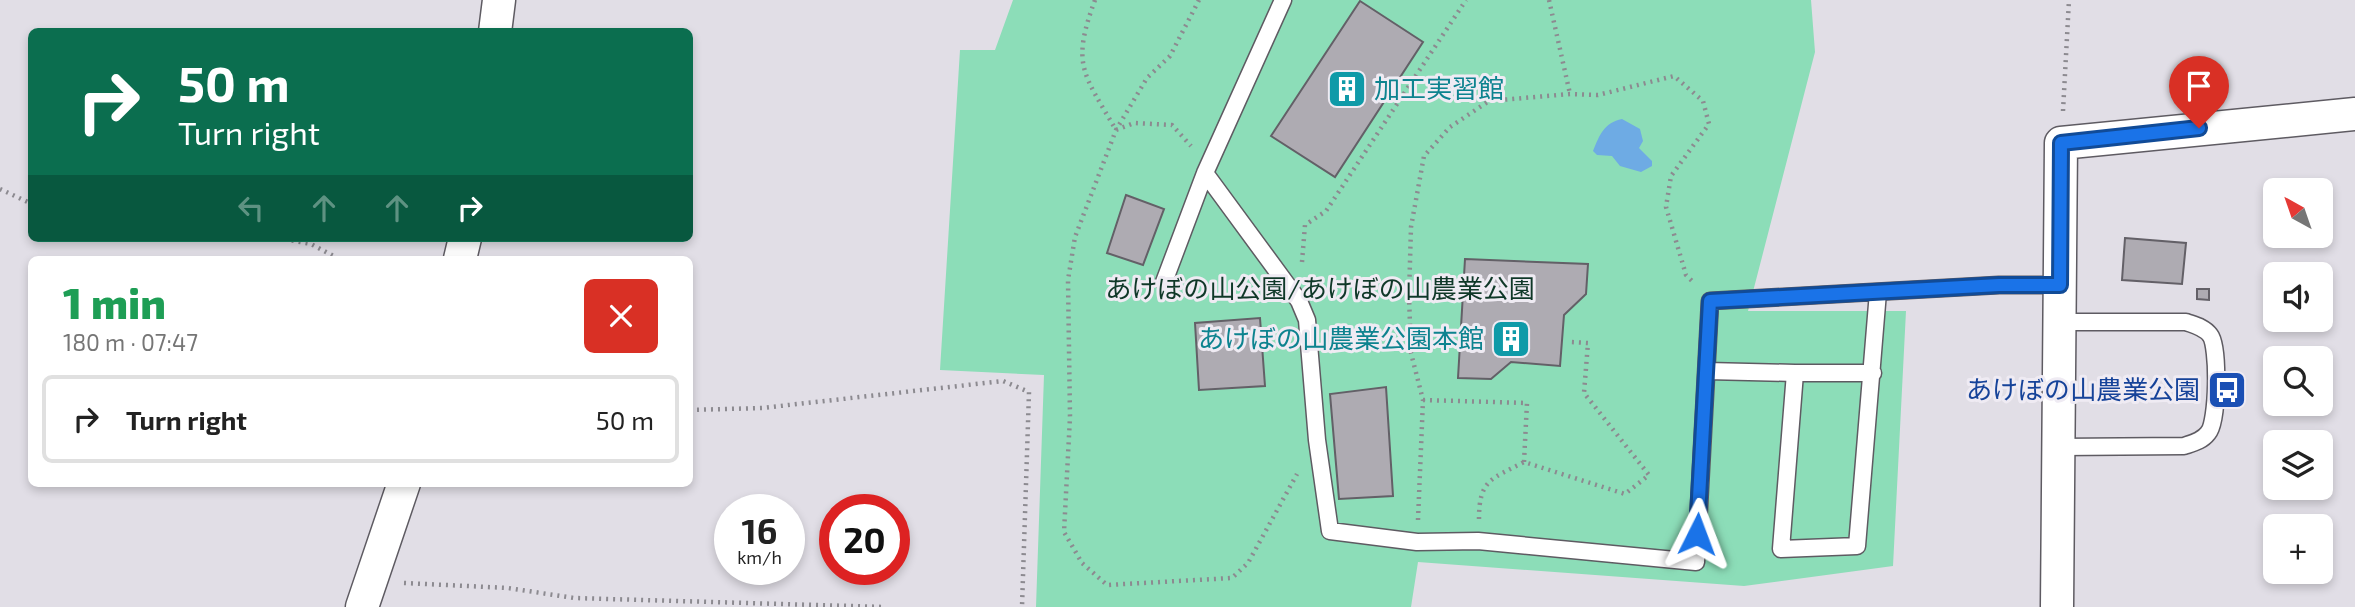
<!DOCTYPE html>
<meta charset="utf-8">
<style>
:root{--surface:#fff;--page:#f6f6f6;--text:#222;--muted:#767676;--line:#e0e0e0}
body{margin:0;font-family:"Exo 2","Noto Sans JP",sans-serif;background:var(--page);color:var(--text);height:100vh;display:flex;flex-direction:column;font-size:26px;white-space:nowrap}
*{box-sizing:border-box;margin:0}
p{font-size:23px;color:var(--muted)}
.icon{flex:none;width:38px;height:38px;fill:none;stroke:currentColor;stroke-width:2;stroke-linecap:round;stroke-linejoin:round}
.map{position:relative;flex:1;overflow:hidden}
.details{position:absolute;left:28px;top:256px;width:665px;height:231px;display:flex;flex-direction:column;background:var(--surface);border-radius:10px;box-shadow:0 4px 10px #0003}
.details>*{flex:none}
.guide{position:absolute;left:28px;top:28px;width:665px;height:214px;border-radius:10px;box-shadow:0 4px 10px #0003;background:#0b6e4f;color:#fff;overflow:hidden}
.needle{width:46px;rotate:320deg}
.tools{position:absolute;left:2263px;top:178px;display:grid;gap:14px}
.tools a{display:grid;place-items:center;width:70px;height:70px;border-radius:10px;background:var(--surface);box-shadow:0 4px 10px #0003;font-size:35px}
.speed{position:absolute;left:714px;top:494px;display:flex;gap:14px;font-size:35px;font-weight:700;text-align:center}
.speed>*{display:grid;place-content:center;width:91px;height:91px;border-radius:50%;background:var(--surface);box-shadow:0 4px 10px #0003;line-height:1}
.speed small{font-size:18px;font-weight:400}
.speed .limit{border:10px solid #d22;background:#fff;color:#111}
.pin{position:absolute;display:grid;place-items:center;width:60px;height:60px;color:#fff;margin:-72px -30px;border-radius:50% 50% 50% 0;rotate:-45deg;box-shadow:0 0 7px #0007}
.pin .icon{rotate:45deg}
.me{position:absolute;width:77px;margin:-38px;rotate:3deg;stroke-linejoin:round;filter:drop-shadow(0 0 5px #0008)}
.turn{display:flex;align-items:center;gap:24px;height:147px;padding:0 35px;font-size:32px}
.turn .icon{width:91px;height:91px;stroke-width:2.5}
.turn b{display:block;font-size:49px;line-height:60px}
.lanes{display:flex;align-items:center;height:66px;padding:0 35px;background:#0003;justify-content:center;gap:35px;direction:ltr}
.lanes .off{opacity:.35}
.round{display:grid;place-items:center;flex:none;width:74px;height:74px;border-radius:10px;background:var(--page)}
.overview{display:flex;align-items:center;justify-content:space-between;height:119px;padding:0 35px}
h1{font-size:42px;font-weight:800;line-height:52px;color:#1e9e55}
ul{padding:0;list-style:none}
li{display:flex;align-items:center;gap:21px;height:88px;margin:0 14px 10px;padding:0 21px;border:4px solid var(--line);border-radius:10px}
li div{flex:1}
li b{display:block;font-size:26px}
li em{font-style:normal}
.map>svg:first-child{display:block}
</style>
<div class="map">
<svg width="2355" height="607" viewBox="0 0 2355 607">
<rect width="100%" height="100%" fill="#e1dee6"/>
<path fill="#8cddb8" d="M 1013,0 L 1811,0 L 1815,52 L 1748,311 L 1906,311 L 1893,566 L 1744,586 L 1418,562 L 1411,607 L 1036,607 L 1044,375 L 940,370 L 960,50 L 995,50 Z"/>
<path fill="#6eabe4" d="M 1622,119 L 1640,129 L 1643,141 L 1639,148 L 1652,161 L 1652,166 L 1641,172 L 1620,166 L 1612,156 L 1597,155 L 1593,151 C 1600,134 1604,123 1622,119 Z"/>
<path fill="#aeabb2" stroke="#636067" stroke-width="2" d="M 1360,1 L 1423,42 L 1335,177 L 1271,136 Z
M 1126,195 L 1164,209 L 1143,265 L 1107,253 Z
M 2125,238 L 2186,243 L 2182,284 L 2122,280 Z
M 1465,259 L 1588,264 L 1586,294 L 1564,315 L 1560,366 L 1511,362 L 1491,379 L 1458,378 Z
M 2197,289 L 2209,289 L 2209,300 L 2197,299 Z
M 1260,318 L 1265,386 L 1199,390 L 1195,323 Z
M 1386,387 L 1393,496 L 1339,499 L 1330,394 Z"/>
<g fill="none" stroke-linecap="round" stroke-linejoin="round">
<g stroke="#5e5b62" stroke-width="19">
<path id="lane" d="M 1205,173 L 1299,301 L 1307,320 L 1317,440 L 1330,531 L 1417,542 L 1478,541 L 1696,562 L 1710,301 L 1999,285 L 2060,285
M 1164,282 L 1205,173 L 1283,0
M 1707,371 L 1795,373
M 1873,373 L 1795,373 L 1781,549 L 1857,546 L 1878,292
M 2059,447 L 2184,446 C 2193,443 2202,441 2208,433 C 2218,422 2219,346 2210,335 C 2204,327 2194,325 2186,322 L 2059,322"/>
</g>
<g stroke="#5e5b62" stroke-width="35">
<path id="street" d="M 495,32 L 499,0
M 460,259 L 465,238
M 362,607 L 404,483
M 2057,607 L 2061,143 L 2355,114"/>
</g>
<path stroke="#8c8a90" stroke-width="4.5" stroke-dasharray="2 5" stroke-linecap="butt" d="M 1095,0 C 1071,65 1083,73 1116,130 L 1134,123 L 1172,125 L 1191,146
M 1199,0 L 1170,56 L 1147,78 L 1116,130 L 1075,237 L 1068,280 L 1070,417 L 1064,532 L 1082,563 L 1107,585 L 1232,578 L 1248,563 L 1297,474
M 1549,0 L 1570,94
M 2063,111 L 2069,0
M 0,189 L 32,204
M 278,238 L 311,244 L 339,259
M 1302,262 L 1305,225 L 1326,211 L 1466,0
M 1423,400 L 1527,403 L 1524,462
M 690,410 L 762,408 L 1003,381 L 1029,392 L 1022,607
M 1479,519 C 1479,479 1492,479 1524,462 L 1625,494 L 1649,475 L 1584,393 L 1588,343 L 1570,342
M 1418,520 L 1423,400 L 1411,353 L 1409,296 L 1411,227 L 1424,156 L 1450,127 L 1489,101 L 1570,94 L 1598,95 L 1674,76 L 1703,101 L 1709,124 L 1671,176 L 1666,207 L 1686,275 L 1694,283
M 404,583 L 508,588 L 574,598 L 885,607"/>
<use href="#lane" stroke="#fff" stroke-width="16"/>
<use href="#street" stroke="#fff" stroke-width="32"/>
</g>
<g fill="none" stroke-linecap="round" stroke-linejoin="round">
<g stroke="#114b97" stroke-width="18">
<path id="route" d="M 1697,534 L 1710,301 L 1999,285 L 2060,285 L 2061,143 L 2199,128"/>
</g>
<use href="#route" stroke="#1a73e8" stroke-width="12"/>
</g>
<defs>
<g id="building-square" transform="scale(2.0125)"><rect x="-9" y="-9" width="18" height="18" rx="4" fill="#0f9aa8" stroke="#efebf3"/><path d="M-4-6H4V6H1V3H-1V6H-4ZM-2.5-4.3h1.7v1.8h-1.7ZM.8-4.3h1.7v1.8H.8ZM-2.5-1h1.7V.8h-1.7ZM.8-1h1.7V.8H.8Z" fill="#fff"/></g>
<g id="bus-square" transform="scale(2.0125)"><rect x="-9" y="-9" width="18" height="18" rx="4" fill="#1a4fb4" stroke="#efebf3"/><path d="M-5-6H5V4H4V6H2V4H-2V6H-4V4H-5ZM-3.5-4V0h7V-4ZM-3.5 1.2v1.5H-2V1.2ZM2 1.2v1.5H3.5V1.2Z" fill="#fff"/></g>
</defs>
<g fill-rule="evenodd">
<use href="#building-square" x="1347" y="89"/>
<use href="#building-square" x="1511" y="339"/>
<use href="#bus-square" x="2227" y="390"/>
</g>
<g text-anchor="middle" stroke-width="6" stroke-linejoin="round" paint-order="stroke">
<g font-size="26" fill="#0d838f" stroke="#efebf3" text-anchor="start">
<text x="1374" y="98">加工実習館</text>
<text x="1484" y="348" text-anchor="end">あけぼの山農業公園本館</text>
</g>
<g font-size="26" fill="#0f3828" stroke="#efebf3">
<text x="1320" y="298">あけぼの山公園/あけぼの山農業公園</text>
</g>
<g font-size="26" fill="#164399" stroke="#efebf3" text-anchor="end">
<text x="2200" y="399">あけぼの山農業公園</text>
</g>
</g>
</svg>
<div class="tools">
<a><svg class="needle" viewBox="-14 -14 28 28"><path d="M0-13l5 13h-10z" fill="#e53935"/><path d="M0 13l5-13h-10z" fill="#767676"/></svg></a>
<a><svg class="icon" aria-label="sound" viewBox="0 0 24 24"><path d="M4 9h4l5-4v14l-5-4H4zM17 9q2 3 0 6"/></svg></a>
<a><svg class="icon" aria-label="search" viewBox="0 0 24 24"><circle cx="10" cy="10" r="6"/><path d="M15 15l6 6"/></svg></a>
<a><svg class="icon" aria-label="layers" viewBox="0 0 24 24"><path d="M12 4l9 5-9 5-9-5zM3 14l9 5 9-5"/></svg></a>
<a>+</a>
</div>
<div class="speed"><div>16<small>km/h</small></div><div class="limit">20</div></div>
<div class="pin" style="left:2199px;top:128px;background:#d93025"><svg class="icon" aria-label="arrive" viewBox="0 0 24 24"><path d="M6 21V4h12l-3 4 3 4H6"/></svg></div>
<svg class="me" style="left:1697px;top:534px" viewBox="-20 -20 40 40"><path d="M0-17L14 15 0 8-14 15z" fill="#1a73e8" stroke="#fff" stroke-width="4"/></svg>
<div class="guide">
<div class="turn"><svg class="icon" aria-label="right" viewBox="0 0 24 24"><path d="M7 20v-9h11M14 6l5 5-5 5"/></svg><div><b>50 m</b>Turn right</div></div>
<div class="lanes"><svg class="icon off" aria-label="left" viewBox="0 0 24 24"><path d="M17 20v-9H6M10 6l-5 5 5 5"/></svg><svg class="icon off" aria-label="ahead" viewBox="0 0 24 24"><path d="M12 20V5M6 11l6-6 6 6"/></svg><svg class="icon off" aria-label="ahead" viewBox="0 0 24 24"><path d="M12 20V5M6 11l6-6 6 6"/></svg><svg class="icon" aria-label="right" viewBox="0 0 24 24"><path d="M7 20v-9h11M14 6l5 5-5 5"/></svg></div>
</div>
<section class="details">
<div class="overview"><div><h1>1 min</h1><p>180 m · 07:47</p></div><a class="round" style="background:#d93025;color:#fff"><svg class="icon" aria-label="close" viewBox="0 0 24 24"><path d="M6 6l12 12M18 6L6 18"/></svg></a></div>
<ul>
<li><svg class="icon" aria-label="right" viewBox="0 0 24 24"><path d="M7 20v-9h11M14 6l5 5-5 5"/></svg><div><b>Turn right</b></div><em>50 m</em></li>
</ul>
</section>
</div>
